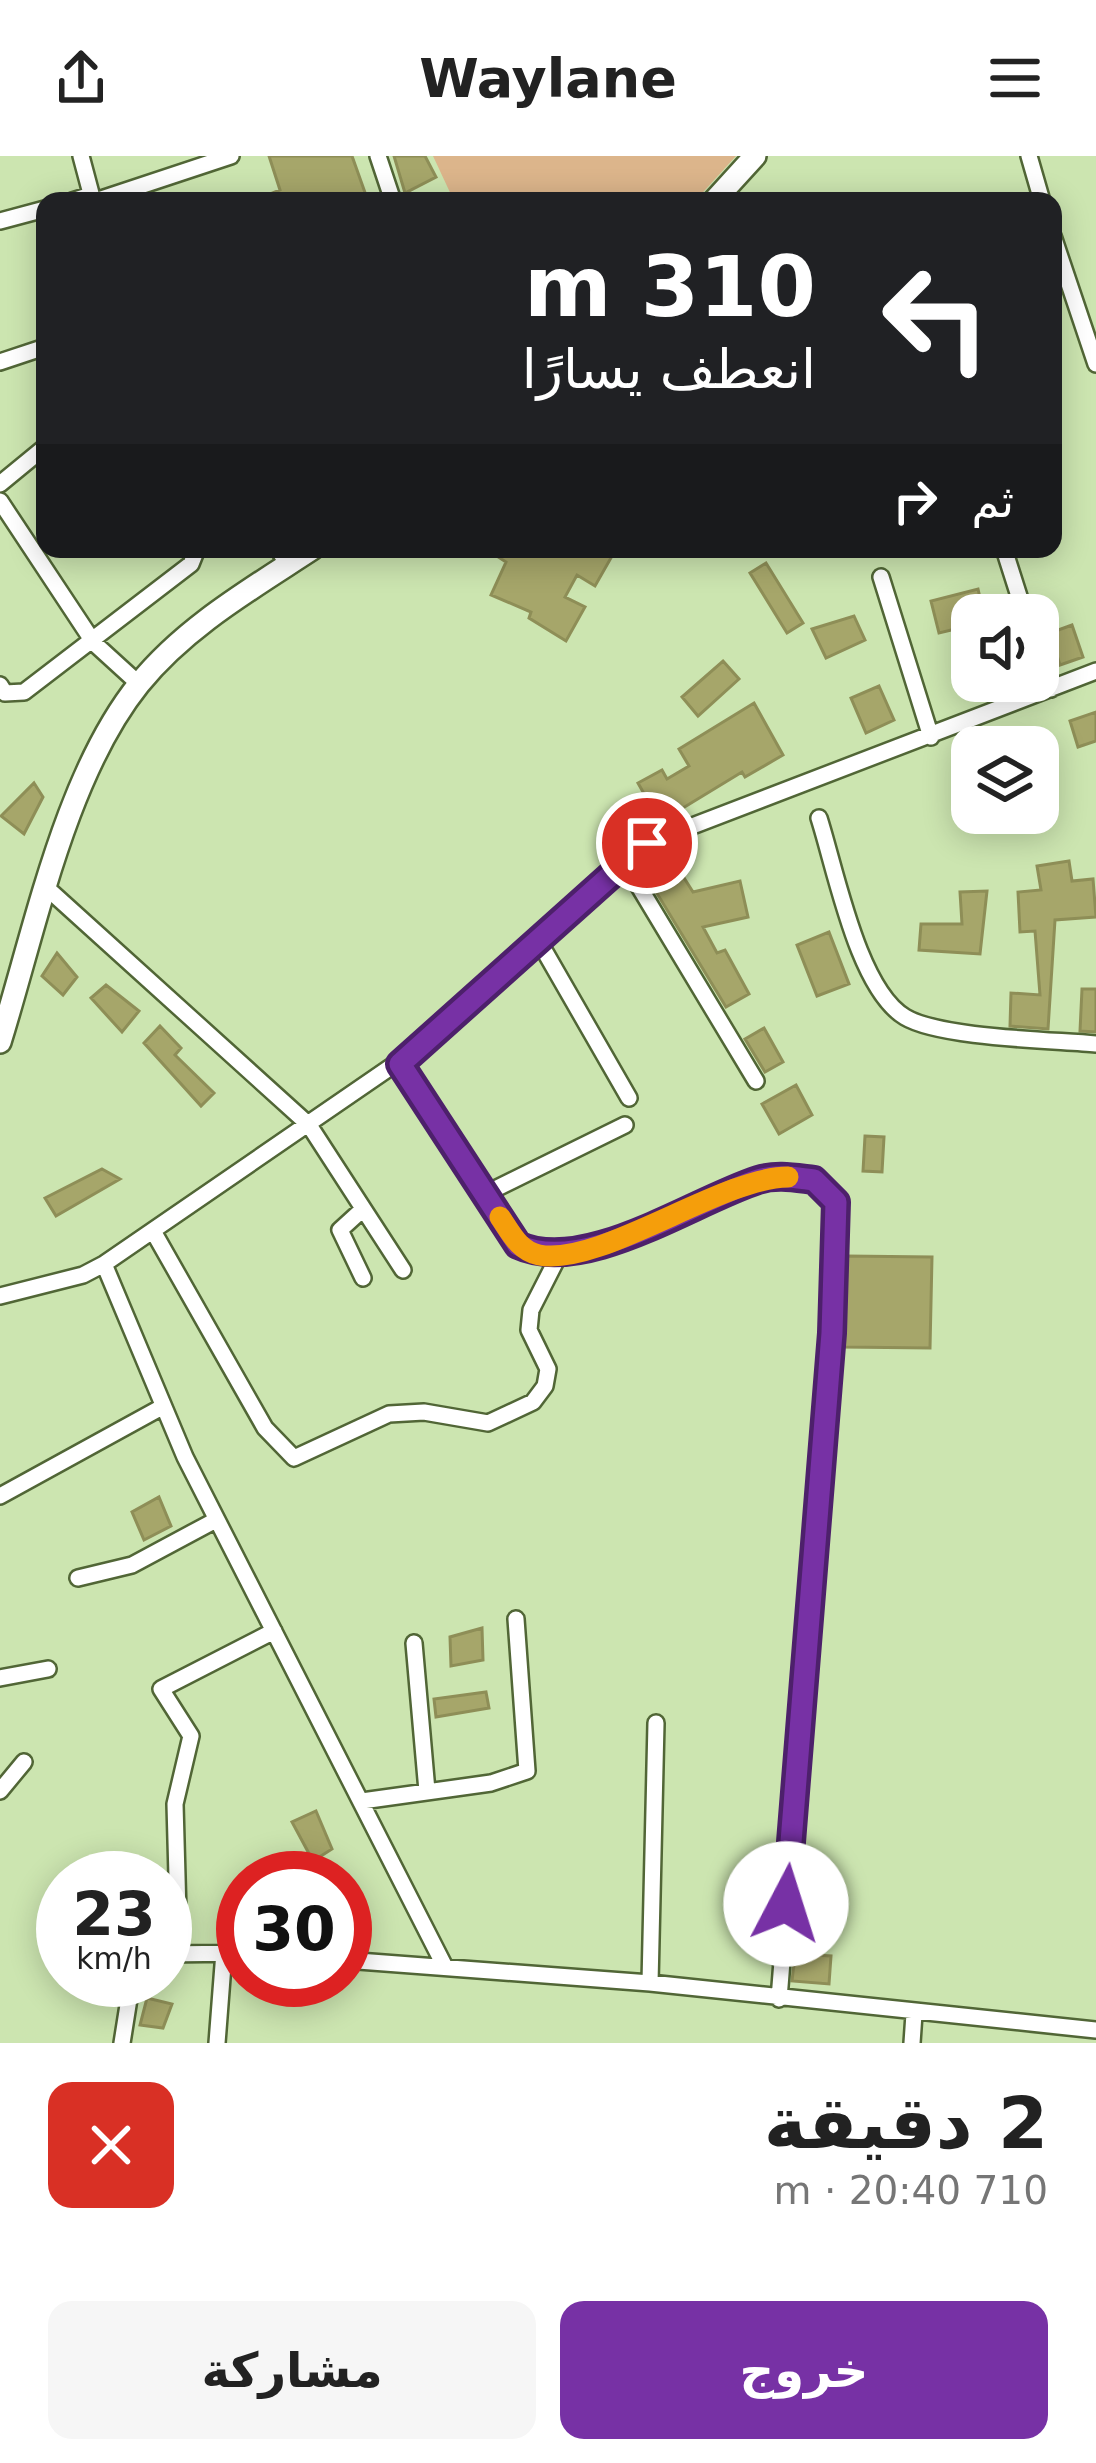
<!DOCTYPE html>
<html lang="ar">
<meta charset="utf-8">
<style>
:root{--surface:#fff;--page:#f6f6f6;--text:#222;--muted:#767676;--accent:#7731a5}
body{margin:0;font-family:"DejaVu Sans","Noto Sans Arabic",sans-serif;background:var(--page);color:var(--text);direction:rtl;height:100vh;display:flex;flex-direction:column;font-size:45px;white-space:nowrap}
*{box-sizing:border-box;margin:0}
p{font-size:39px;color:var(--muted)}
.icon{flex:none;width:66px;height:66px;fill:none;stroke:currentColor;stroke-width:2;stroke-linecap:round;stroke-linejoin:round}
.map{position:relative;height:1887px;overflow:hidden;direction:ltr}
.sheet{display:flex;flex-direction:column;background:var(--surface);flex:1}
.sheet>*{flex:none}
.guide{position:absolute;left:36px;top:36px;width:1026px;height:366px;border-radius:24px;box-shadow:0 6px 30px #0003;direction:rtl;background:#202124;color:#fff;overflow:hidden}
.buttons{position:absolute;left:951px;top:438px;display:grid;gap:24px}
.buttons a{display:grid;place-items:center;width:108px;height:108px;border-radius:24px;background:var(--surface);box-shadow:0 6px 30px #0003;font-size:60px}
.speed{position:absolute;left:36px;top:1695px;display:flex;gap:24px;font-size:60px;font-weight:700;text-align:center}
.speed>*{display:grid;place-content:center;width:156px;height:156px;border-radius:50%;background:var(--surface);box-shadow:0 6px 30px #0003;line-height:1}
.speed small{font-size:30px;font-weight:400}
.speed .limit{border:18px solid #d22;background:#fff;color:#111}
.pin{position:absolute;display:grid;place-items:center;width:102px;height:102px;color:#fff;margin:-51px;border:6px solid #fff;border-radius:50%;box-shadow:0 3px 12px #0007}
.me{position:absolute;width:132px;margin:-66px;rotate:5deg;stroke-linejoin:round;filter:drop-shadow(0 0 9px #0008)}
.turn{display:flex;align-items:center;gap:42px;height:252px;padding:0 48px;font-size:54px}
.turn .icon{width:156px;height:156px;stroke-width:2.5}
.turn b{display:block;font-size:84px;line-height:102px}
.then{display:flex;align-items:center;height:114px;padding:0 48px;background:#0003;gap:24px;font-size:45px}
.round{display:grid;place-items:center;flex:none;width:126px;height:126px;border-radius:24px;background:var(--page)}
.summary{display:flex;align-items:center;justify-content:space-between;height:204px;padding:0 48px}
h1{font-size:72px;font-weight:800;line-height:90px}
.button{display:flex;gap:24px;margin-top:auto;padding:24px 48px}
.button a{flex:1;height:138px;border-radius:24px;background:var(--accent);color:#fff;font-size:48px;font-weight:800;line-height:138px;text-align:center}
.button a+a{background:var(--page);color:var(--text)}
header{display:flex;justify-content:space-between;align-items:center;height:156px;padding:0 48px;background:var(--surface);font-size:54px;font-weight:800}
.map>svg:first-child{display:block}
</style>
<header><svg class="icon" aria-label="menu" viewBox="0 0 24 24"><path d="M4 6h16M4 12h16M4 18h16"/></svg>Waylane<svg class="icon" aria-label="share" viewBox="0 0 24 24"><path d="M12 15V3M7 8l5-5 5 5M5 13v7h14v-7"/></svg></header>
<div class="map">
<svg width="1096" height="1887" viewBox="0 0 1096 1887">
<rect width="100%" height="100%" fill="#cce5b0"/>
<path fill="#dcb58b" d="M 433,0 L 736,0 L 695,45 L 454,45 Z"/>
<path fill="#a6a66a" stroke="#8e8e57" stroke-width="3" d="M 269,0 L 352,0 L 368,45 L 253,45 L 280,34 Z
M 394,0 L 425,0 L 436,21 L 405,37 Z
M 486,393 L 616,393 L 595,430 L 577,419 L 565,441 L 585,451 L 566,485 L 529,462 L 531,456 L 491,439 L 506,406 Z
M 766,407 L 803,467 L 787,477 L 750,417 Z
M 978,433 L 984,459 L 972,459 L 972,469 L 939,477 L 931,445 Z
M 854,460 L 865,484 L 826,502 L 812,473 Z
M 1072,469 L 1083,501 L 1060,509 L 1050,477 Z
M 723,505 L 739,523 L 698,560 L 682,541 Z
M 879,530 L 894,564 L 866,577 L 851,542 Z
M 754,547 L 783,599 L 745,621 L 742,616 L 660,666 L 638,627 L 662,614 L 667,623 L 689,610 L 679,593 Z
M 1096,556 L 1096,585 L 1078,591 L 1070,565 Z
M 34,627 L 43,641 L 24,678 L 1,660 Z
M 667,695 L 693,736 L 740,725 L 748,761 L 703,771 L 717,797 L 725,794 L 749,838 L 726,851 L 641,711 Z
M 1069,705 L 1072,725 L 1093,723 L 1096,761 L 1055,764 L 1048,873 L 1010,870 L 1011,837 L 1040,839 L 1035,775 L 1020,776 L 1018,736 L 1041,734 L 1037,710 Z
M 987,735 L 980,798 L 919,794 L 921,768 L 962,768 L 960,736 Z
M 829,776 L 849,828 L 817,840 L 797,789 Z
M 57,797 L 77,821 L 63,839 L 42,820 Z
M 106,829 L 139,855 L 122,876 L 91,842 Z
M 1082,833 L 1096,833 L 1096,876 L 1080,875 Z
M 160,870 L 181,892 L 175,899 L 214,937 L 201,950 L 144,887 Z
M 764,872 L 783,906 L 765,916 L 745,883 Z
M 796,929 L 812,959 L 779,978 L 762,948 Z
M 865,980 L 884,981 L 882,1016 L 863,1015 Z
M 102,1013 L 120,1023 L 56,1060 L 45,1042 Z
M 846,1100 L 932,1101 L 930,1192 L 843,1191 Z
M 159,1341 L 171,1370 L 144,1384 L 132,1356 Z
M 482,1472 L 483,1504 L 451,1510 L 450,1481 Z
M 486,1536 L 489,1552 L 436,1561 L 434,1543 Z
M 316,1655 L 332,1693 L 313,1705 L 292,1666 Z
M 795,1798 L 831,1800 L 829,1828 L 792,1825 Z
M 147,1842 L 172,1848 L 163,1872 L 140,1869 Z"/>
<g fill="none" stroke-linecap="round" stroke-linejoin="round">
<g stroke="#516636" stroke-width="20">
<path id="minor" d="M 81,0 L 93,45
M 378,0 L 393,45
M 1029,0 L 1042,45
M 72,45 L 91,39
M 95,45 L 231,0
M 0,65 L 45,53
M 1053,80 L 1096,208
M 0,206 L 45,191
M 0,328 L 45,291
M 0,345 L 94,487 L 139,528
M 278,393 L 288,409
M 1004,393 L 1025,459
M 881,421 L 931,581
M 1038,495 L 1051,533
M 0,529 L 5,537 L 24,536 L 191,408 L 197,393
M 819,662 C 836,715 858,833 905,861 C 940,882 1052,884 1096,888
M 623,704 L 756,925
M 48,733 L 309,969 L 403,1114
M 537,782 L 629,942
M 400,907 L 518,1089 C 584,1120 693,1045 758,1024 C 776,1018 796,1022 814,1024 L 836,1045 L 832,1177 L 779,1843
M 485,1038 L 625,969
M 363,1053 L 340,1074 L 363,1122
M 153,1075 L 265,1272 L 294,1302 L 389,1258 L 424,1256 L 488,1267 L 533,1246 L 545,1230 L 548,1213 L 529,1174 L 531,1154 L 560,1097
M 104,1108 L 185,1301 L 445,1811
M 0,1140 L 83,1119 L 104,1108 L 430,884 L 576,745 L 648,687 L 1096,515
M 0,1340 L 162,1251
M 78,1422 L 132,1409 L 216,1364
M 414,1487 L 427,1635
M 0,1522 L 48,1513
M 0,1635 L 24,1606
M 362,1645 L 491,1627 L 527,1615 L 516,1463
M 179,1794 L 175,1648 L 191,1580 L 161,1533 L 274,1475
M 165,1798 L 243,1797
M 345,1804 L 650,1827 L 1096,1874
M 650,1827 L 656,1567
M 122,1887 L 132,1824
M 217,1887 L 224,1796
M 912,1887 L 914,1858"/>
</g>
<g stroke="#516636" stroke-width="26">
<path id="major" d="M 714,45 L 755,0
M 0,886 C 35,774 65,620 139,528 C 185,471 251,433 312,393"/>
</g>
<use href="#minor" stroke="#fff" stroke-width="15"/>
<use href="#major" stroke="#fff" stroke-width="21"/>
</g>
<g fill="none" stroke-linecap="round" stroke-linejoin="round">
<g stroke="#4d206b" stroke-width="30">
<path id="route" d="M 647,687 L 400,908 L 518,1089 C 584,1120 693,1045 758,1024 C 777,1018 796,1022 814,1024 L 836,1046 L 832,1177 L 786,1748"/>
</g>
<use href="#route" stroke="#7731a5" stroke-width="21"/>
<path stroke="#f59e0b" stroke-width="21" d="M 500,1061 C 511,1077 519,1095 539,1099 C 600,1111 722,1021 788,1021"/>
</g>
</svg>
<div class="buttons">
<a><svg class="icon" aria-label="sound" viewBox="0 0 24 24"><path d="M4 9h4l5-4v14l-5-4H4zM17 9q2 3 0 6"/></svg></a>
<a><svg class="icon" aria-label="layers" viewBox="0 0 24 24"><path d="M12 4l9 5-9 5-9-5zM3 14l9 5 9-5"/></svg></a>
</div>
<div class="speed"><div>23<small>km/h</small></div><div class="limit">30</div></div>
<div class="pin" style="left:647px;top:687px;background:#d93025"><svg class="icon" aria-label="arrive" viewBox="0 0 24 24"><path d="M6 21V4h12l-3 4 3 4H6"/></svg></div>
<svg class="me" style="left:786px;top:1748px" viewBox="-20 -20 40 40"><circle r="19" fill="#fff"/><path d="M0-13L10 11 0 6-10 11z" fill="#7731a5"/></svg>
<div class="guide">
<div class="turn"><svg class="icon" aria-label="left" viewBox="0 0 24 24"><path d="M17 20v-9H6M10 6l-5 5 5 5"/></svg><div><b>310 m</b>انعطف يسارًا</div></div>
<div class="then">ثم<svg class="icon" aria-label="right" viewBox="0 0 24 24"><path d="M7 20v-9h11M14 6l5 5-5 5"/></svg></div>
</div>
</div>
<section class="sheet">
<div class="summary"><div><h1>2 دقيقة</h1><p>710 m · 20:40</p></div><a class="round" style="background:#d93025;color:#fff"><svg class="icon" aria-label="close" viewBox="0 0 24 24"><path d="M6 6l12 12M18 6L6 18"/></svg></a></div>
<div class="button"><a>خروج</a><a>مشاركة</a></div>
</section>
